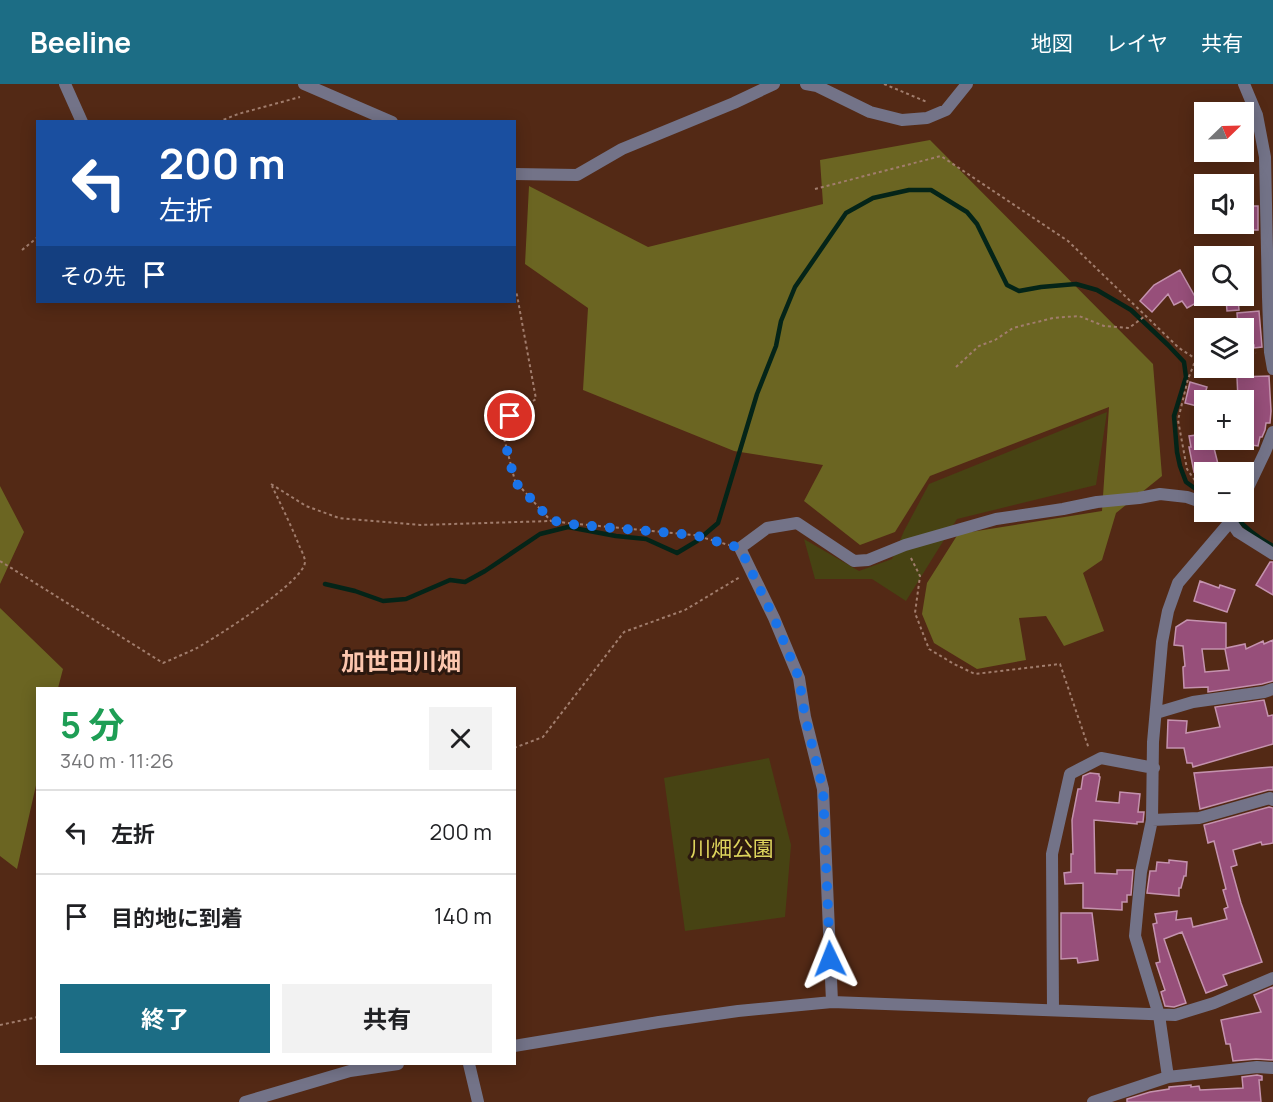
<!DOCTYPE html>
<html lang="ja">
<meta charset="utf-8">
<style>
:root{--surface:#fff;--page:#f2f2f2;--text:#202124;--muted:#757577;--line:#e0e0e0;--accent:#1c6d85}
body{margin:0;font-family:Manrope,"Noto Sans JP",sans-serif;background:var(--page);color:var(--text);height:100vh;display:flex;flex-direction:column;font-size:22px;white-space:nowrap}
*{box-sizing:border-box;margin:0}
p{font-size:20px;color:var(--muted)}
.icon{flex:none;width:33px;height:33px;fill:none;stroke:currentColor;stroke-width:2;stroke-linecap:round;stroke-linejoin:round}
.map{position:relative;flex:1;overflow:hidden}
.details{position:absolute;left:36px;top:603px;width:480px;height:378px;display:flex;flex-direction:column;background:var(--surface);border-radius:0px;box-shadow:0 3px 15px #0003}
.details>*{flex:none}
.guide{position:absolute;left:36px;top:36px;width:480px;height:183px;border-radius:0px;box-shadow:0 3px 15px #0003;background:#1a4fa0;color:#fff;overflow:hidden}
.needle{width:39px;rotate:67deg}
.buttons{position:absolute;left:1194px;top:18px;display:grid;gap:12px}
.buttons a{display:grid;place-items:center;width:60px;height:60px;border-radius:0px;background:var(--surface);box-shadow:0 3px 15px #0003;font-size:30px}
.pin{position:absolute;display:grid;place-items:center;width:51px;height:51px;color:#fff;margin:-26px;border:3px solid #fff;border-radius:50%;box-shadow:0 2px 6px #0007}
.me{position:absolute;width:66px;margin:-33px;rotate:358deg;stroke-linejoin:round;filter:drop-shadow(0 0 4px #0008)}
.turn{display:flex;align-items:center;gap:21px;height:126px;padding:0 24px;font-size:27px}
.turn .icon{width:78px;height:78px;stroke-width:2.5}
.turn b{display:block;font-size:42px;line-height:51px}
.then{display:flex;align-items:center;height:57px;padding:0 24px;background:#0003;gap:12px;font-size:22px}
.round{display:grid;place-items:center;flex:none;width:63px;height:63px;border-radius:0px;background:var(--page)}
.head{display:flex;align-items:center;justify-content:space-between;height:102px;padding:0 24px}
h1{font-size:36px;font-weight:700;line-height:45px;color:#1e9e55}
.cta{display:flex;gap:12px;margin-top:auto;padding:12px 24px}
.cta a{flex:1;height:69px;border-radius:0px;background:var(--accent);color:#fff;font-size:24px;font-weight:700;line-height:69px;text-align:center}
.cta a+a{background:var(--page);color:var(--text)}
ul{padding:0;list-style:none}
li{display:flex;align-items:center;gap:18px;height:84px;padding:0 24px;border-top:2px solid var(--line)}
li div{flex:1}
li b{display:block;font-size:22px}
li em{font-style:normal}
header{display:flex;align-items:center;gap:36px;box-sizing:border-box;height:84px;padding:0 30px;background:var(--accent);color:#fff}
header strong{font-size:28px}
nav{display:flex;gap:33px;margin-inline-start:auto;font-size:21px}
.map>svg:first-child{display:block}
</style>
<header>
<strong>Beeline</strong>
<nav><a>地図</a><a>レイヤ</a><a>共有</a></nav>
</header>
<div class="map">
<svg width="1273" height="1018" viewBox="0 0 1273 1018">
<rect width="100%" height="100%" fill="#532915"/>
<path fill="#474313" d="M 1107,328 L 1096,401 L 957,435 L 906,517 L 872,495 L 815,495 L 804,455 L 859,487 L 892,475 L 904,447 L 929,400 Z
M 769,674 L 791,761 L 785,833 L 685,847 L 664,694 Z"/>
<path fill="#6b6522" d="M 930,56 L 1153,280 L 1162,392 L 1116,429 L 1102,476 L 1083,489 L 1104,547 L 1064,562 L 1046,532 L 1019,534 L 1026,576 L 977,585 L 934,559 L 922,530 L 927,499 L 958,450 L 1102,427 L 1109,323 L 930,392 L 895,448 L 860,461 L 804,417 L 823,381 L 734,367 L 583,306 L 588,224 L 525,180 L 529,102 L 648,163 L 823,120 L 820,76 Z
M 0,402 L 24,448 L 0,500 Z
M 0,524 L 63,585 L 58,604 L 38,604 L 37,697 L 17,785 L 0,772 Z"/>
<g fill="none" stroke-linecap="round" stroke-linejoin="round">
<path stroke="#042418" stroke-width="4.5" d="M 1235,432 C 1246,445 1258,454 1273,462
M 325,500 L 355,507 L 383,517 L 406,515 L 450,496 L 465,498 L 485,487 L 540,450 L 568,443 L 616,452 L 646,455 L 677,469 L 697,457 L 718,439 L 757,310 L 776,262 L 781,237 L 795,203 L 846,129 L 873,114 L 909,106 L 931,106 L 967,128 L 977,140 L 1007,201 L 1019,207 L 1041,203 L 1076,200 L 1097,206 L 1131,226 L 1168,261 L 1184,278 L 1186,293 L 1174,332 L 1177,368 L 1180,382 L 1186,398 L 1204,411"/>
</g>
<path fill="#974f7a" stroke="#c492ae" stroke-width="1.5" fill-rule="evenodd" d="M 1244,122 L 1258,122 L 1258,146 L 1244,146 Z
M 1180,186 L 1198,218 L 1187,224 L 1182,217 L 1174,221 L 1168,210 L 1152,228 L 1140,217 L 1154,201 Z
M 1238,214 L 1239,226 L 1227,227 L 1226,215 Z
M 1259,227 L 1262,263 L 1254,264 L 1254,261 L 1244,262 L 1244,244 L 1238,244 L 1237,229 Z
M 1269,292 L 1271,327 L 1270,339 L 1266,339 L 1265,346 L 1262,353 L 1260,353 L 1258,362 L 1244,360 L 1244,316 L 1238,316 L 1237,293 Z
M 1190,298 L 1207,303 L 1201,323 L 1185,319 Z
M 1204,350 L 1204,356 L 1212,356 L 1220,388 L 1204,388 L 1204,386 L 1194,388 L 1189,363 L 1191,363 L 1189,352 Z
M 1270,478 L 1273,478 L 1273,511 L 1256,501 Z
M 1200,497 L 1219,504 L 1220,501 L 1235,506 L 1227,528 L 1194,517 Z
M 1187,536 L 1226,539 L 1226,564 L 1245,560 L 1246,565 L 1263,557 L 1264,560 L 1273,556 L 1273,597 L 1262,600 L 1208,608 L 1208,603 L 1184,604 L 1183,585 L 1183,583 L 1185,582 L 1183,562 L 1174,561 L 1176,543 ZM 1202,565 L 1225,565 L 1229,586 L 1205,588 Z
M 1264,616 L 1268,632 L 1273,631 L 1273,660 L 1193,683 L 1192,679 L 1187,679 L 1184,664 L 1167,664 L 1168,636 L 1187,637 L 1186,649 L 1220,643 L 1215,623 Z
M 1273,683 L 1273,706 L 1268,706 L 1200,725 L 1194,689 Z
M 1090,689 L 1099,690 L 1099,692 L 1100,693 L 1096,717 L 1119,719 L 1120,708 L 1140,710 L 1138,728 L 1144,728 L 1143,738 L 1137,738 L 1137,740 L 1094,736 L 1095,789 L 1117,790 L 1117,786 L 1133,786 L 1131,811 L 1127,811 L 1127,818 L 1122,818 L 1122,826 L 1083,824 L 1083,799 L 1065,800 L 1064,789 L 1071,788 L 1071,770 L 1073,770 L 1072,736 L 1078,705 L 1081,705 L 1083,692 Z
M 1269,723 L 1273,724 L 1273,759 L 1262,761 L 1261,758 L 1233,766 L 1237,781 L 1231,783 L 1241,819 L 1262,878 L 1223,891 L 1227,901 L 1206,909 L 1182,848 L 1164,855 L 1186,919 L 1174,923 L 1165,922 L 1161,908 L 1165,906 L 1156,879 L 1160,878 L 1153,840 L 1157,839 L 1155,830 L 1177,827 L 1176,836 L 1191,834 L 1193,843 L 1227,835 L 1224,825 L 1228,823 L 1223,806 L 1226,805 L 1214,757 L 1208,759 L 1204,741 Z
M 1169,776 L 1187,778 L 1186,792 L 1184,792 L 1181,804 L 1179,804 L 1179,812 L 1147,809 L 1150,787 L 1156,787 L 1157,778 L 1169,779 Z
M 1061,829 L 1092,829 L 1098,876 L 1078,879 L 1077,874 L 1061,875 Z
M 1273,903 L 1273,976 L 1256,975 L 1233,977 L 1230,960 L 1226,960 L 1221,936 L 1261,928 L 1254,911 Z
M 1257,991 L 1262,992 L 1262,996 L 1259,996 L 1261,1018 L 1127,1018 L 1127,1015 L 1150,1008 L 1169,1005 L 1169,1003 L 1191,1001 L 1191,1003 L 1199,1002 L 1200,1006 L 1243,1004 L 1242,993 Z"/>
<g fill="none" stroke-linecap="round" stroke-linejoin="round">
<path stroke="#a17d6d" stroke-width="2" stroke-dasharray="3 3" stroke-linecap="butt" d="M 884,0 L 927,18
M 218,38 L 238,30 L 300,13
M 815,105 L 941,72 L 1068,157 L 1179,264 L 1196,275 L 1188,295 L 1178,336 L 1187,385 L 1198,401 L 1197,402
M 22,166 L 38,153
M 514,204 L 517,211 L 536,315 L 510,332 L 504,354 L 515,397 L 551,437
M 1244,267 L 1256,269
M 1196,275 L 1204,272
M 956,283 L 979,262 L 995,256 L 1013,244 L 1053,234 L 1079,232 L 1104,242 L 1129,244 L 1145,232
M 271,400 L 306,422 L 339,434 L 420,441 L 551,437 L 568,439 L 694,451 L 729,461
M 911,474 L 920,492 L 915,529 L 929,565 L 954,580 L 975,590 L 1060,580 L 1089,665
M 0,477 L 163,579 C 175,574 186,569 197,564 C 216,553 304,498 305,478 C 305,473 301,466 299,461 C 291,441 281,421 272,402
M 514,664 L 543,653 L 624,548 L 685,526 L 740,493
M 0,941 L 38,933"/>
<path stroke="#737388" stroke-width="12" d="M 65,0 L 82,38
M 304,0 L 392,38
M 806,0 L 817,2 L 870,28 L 902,36 L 927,34 L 946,26 L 967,0
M 1244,0 L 1257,31 L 1265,73 L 1268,213 L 1270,268 L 1273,285
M 514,90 L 577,91 L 622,65 L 734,19 L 774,0
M 1244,412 L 1265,368 L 1273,348
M 1224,428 L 1238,448 L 1273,470
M 1156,629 L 1193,618 L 1264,608 L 1273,605
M 1152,736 L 1199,734 L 1270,714 L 1273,716
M 832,918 L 823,705 L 805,633 L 799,594 L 774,534 L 740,464 L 767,444 L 797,439 L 854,477 L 868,476 L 905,461 L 996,435 L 1063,425 L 1097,418 L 1139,414 L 1160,410 L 1187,413 L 1204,419
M 1053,926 L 1052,770 L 1070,690 L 1101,674 L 1154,684
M 514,962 L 659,938 L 738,927 L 832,918 L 1175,931 L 1214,919 L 1273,894
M 469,980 L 478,1018
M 1168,993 L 1159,931 L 1135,852 L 1141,788 L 1152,736 L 1153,658 L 1162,558 L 1168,527 L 1178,499 L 1230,438 L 1235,428
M 245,1018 L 350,987 L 398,980
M 1093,1018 L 1168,993 L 1257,983 L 1273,984"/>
</g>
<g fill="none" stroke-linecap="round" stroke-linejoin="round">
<path stroke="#1a73e8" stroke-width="10" stroke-dasharray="0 18" d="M 510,332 L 504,354 L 515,398 L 551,436 L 568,440 L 694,451 L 740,464 L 774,534 L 799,594 L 805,633 L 823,705 L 830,875"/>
</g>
<g text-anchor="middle" stroke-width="6" stroke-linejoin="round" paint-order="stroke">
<g font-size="21" fill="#ddd35c" stroke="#2b180f">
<text x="732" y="772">川畑公園</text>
</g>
<g font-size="24" font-weight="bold" fill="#fcc6ae" stroke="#2b180f">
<text x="401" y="586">加世田川畑</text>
</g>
</g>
</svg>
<div class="buttons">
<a><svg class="needle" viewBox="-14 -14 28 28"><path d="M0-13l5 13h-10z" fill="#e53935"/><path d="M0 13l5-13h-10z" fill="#757577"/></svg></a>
<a><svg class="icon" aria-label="sound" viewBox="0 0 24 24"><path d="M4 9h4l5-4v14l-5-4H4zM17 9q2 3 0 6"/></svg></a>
<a><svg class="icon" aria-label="search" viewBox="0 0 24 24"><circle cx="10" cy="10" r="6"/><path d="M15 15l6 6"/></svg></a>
<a><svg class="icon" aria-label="layers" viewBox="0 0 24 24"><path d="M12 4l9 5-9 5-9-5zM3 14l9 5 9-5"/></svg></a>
<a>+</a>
<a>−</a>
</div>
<div class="pin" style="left:510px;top:332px;background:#d93025"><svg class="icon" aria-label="arrive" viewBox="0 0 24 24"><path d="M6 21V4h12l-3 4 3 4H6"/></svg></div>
<svg class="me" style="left:830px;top:875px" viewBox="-20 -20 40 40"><path d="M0-17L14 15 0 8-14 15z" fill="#1a73e8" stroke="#fff" stroke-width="4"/></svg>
<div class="guide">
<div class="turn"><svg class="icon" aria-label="left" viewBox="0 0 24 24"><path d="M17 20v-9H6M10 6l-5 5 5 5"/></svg><div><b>200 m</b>左折</div></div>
<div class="then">その先<svg class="icon" aria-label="arrive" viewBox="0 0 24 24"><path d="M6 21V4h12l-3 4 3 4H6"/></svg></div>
</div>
<section class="details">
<div class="head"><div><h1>5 分</h1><p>340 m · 11:26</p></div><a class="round"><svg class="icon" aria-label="close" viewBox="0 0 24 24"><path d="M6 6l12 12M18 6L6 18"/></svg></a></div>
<ul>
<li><svg class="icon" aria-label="left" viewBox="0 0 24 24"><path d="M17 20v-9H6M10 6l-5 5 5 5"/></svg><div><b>左折</b></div><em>200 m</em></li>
<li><svg class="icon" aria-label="arrive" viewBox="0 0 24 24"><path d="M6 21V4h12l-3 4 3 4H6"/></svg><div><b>目的地に到着</b></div><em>140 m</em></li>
</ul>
<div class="cta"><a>終了</a><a>共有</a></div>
</section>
</div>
